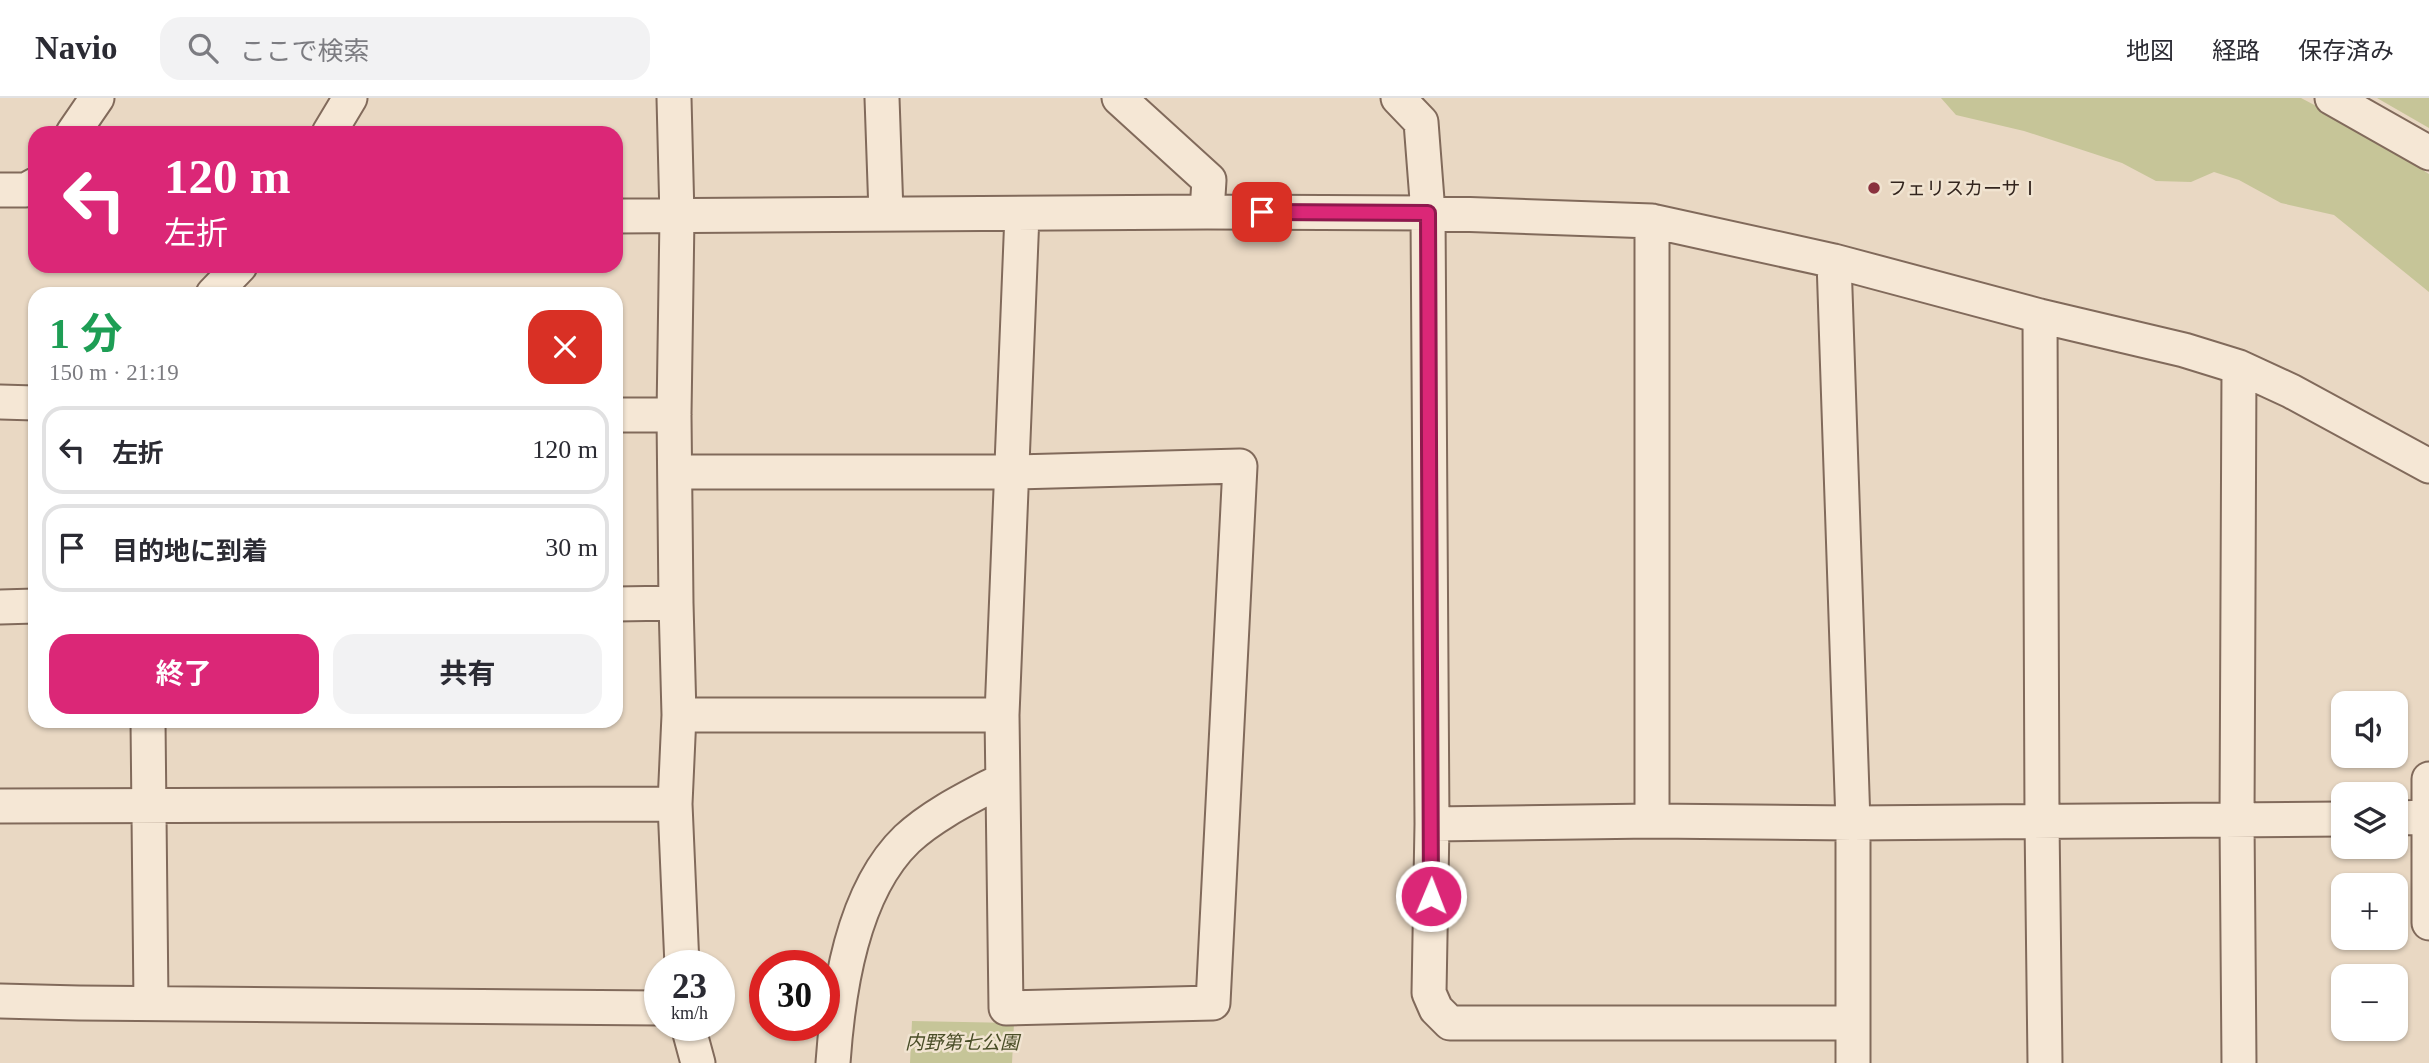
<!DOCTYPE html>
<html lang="ja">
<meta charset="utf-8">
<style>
:root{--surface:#fff;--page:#f2f2f3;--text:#2b2b33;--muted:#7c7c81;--line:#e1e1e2;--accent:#db2777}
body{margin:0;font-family:"Times New Roman","Noto Sans JP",serif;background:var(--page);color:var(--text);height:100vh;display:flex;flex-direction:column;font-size:26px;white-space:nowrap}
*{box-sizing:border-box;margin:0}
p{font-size:23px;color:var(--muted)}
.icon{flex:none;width:38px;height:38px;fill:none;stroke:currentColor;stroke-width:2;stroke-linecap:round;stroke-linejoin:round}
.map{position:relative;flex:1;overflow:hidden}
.side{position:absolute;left:28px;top:189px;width:595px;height:441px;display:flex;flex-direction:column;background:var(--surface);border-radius:21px;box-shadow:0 2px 5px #0004}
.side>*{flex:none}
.guide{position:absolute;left:28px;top:28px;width:595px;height:147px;border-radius:21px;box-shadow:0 2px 5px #0004;background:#db2777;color:#fff;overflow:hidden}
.fabs{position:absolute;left:2331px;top:593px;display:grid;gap:14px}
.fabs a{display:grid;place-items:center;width:77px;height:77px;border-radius:14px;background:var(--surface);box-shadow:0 2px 5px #0004;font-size:35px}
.speed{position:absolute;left:644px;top:852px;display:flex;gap:14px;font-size:35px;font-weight:700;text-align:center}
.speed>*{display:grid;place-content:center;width:91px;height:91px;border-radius:50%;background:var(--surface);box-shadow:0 2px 5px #0004;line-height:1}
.speed small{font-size:18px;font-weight:400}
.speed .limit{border:10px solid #d22;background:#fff;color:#111}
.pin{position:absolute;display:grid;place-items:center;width:60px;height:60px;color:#fff;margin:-30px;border-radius:14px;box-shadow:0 4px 10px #0006}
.me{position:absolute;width:77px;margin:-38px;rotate:1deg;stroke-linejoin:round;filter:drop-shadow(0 0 5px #0008)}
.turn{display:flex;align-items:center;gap:24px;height:147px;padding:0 21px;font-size:32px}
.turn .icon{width:91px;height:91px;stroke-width:2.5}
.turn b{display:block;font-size:49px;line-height:60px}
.round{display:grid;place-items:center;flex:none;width:74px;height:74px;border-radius:21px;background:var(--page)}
.summary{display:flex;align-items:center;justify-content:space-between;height:119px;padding:0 21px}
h1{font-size:42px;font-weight:700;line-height:52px;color:#1e9e55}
.action{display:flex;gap:14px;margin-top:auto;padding:14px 21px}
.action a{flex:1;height:80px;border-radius:21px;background:var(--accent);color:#fff;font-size:28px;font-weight:700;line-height:80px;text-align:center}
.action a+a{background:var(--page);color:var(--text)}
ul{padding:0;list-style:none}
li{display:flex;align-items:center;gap:21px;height:88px;margin:0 14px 10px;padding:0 7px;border:4px solid var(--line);border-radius:21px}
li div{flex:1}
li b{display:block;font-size:26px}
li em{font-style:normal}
header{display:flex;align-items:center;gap:42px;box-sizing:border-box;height:98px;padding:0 35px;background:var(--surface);border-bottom:2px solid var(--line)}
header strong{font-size:33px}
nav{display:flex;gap:38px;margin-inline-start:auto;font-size:24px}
.search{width:490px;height:63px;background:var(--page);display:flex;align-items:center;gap:18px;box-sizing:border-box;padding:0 24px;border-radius:21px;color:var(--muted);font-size:26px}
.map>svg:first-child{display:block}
</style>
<header>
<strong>Navio</strong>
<div class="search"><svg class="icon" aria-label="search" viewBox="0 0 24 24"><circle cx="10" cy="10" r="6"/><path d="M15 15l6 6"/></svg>ここで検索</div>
<nav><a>地図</a><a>経路</a><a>保存済み</a></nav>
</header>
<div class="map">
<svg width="2429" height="965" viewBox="0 0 2429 965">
<rect width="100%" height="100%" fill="#e9d8c3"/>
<path fill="#c6c598" d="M 1941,0 L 2301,0 L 2343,22 L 2429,76 L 2429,194 L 2334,117 L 2281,105 L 2239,82 L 2214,74 L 2191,84 L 2156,83 L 2122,65 L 2024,33 L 1956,17 Z
M 2377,0 L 2429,0 L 2429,30 Z
M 912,923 L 1014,925 L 1012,965 L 910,965 Z"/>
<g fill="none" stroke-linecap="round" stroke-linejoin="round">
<g stroke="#816a5b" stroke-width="37">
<path id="minor" d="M 674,0 L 677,119 L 674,317 L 676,505 L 679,617 L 675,706 L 682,868
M 882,0 L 886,115
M 1119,0 L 1209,82 L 1207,114
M 1398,0 L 1421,24 L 1428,115 L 1432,726 L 1652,723 L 1853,725 L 2343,721
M 2332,0 L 2429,55
M 73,35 L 97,0
M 329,35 L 350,0
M 0,92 L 26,92 L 35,87
M 616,118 L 1207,114 L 1428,115 L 1652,123 L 1834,163 L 2040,218 L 2184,252 L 2239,269 L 2291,293 L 2429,368
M 1834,163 L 1853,725 L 1853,965
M 213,196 L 240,168
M 2040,218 L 2042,723 L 2045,965
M 2239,269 L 2237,723 L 2239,965
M 0,304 L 35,305
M 616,317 L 674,317
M 675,374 L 1013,374 L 1240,368 L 1213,905 L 1006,910 L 1002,617 L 1022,116
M 616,506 L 676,505
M 0,509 L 35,508
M 679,617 L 1002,617
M 148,623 L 151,905
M 2429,681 L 2429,825
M 0,708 L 675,706
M 2396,720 L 2429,719
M 1652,723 L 1652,123
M 1432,726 L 1429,895 L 1436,911 L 1450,925 L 1853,925
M 0,903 L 79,905 L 660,910
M 688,928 L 698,965
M 833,965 C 838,893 852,794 907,741 C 934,716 970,699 1002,682"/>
</g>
<use href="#minor" stroke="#f5e7d5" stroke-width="33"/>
</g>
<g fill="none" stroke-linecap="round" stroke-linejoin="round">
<g stroke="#8e194d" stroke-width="18">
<path id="route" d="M 1262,114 L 1428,115 L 1431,798"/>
</g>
<use href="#route" stroke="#db2777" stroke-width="12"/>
</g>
<circle fill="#8a323f" stroke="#f1e4d1" stroke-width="2.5" cx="1874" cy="90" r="7"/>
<g text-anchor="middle" stroke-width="5" stroke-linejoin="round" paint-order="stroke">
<g font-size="19" fill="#33251e" stroke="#f1e4d1" text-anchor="start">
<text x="1888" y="97">フェリスカーサⅠ</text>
</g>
<g font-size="19" font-style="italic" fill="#494d27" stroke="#f1e4d1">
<text x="962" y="951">内野第七公園</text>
</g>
</g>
</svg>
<div class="fabs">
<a><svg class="icon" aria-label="sound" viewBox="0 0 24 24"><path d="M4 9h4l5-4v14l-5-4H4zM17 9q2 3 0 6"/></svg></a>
<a><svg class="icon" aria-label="layers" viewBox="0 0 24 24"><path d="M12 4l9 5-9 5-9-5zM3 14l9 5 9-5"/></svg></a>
<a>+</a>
<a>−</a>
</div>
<div class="speed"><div>23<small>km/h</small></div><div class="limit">30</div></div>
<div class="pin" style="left:1262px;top:114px;background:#d93025"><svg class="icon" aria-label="arrive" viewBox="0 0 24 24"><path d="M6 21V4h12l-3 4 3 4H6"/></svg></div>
<svg class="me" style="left:1431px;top:798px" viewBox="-20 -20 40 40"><circle r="17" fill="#db2777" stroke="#fff" stroke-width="3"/><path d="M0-11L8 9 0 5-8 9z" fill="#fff"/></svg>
<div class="guide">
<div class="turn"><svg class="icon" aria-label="left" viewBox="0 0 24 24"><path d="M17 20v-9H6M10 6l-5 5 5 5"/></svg><div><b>120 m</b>左折</div></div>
</div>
<section class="side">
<div class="summary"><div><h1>1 分</h1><p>150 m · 21:19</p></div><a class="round" style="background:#d93025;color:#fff"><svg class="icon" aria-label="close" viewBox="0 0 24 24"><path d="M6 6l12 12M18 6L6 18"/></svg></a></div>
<ul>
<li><svg class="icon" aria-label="left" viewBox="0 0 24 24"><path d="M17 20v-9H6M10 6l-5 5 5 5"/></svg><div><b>左折</b></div><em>120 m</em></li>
<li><svg class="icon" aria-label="arrive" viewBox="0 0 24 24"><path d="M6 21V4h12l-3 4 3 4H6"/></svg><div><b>目的地に到着</b></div><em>30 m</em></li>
</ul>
<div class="action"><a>終了</a><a>共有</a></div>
</section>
</div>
